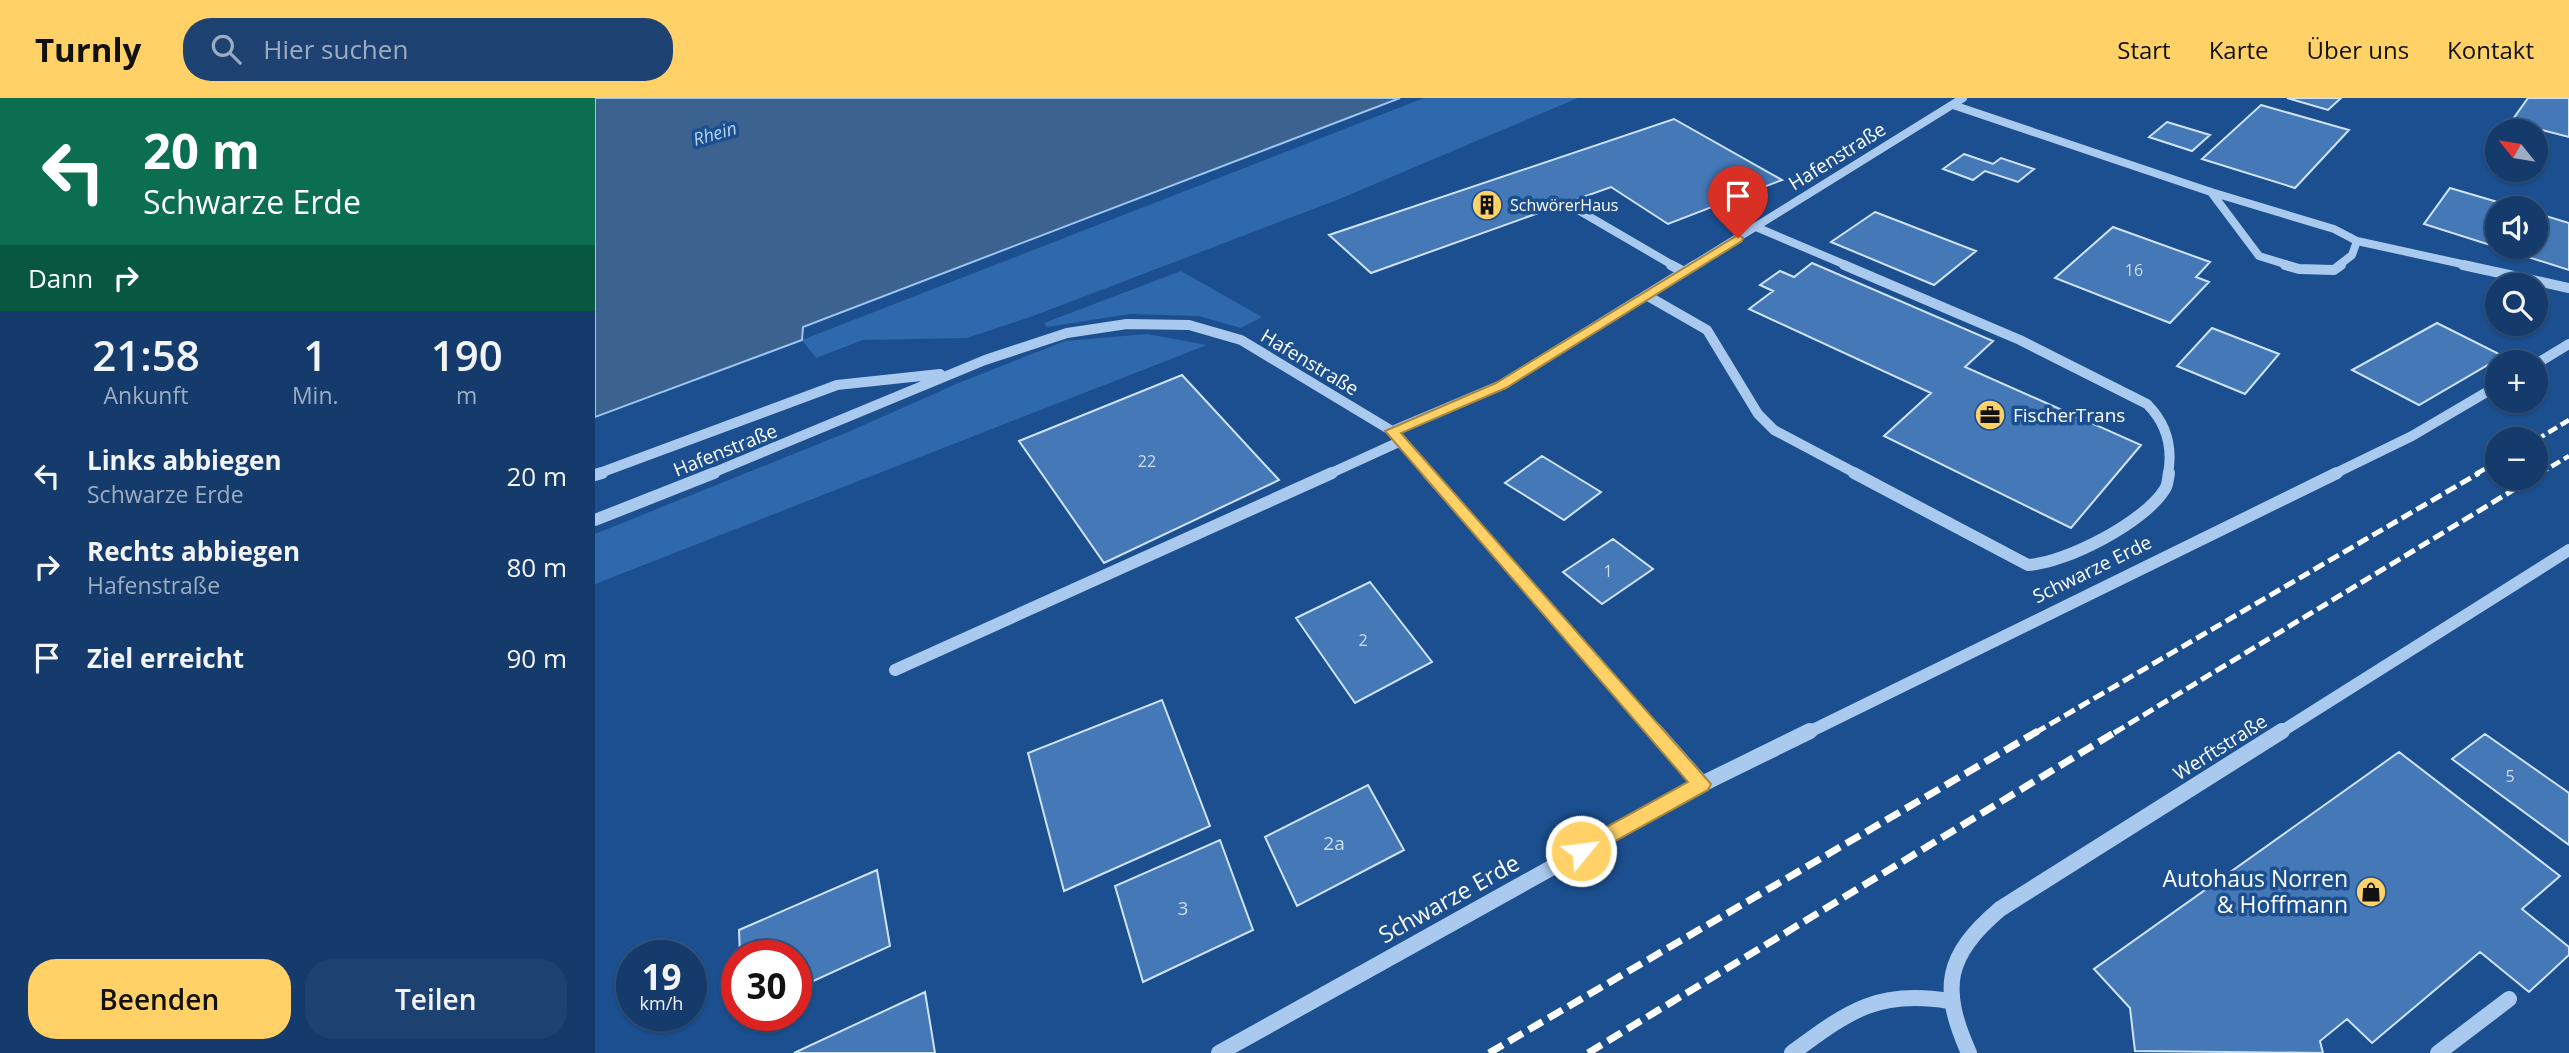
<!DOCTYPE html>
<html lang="de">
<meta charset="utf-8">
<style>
:root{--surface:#143b6b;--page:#1d4271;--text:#f1f3f6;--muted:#9dadc1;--line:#33557e;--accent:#ffd166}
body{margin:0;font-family:"Open Sans",sans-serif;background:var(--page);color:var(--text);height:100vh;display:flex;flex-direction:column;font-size:26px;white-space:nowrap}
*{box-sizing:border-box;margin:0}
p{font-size:23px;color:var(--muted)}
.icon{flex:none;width:38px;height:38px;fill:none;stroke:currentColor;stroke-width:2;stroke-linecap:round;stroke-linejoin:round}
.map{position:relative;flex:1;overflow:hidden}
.sheet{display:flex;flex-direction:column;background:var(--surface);width:595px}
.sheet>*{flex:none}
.hud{background:#0b6e4f;color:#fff;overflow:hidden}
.needle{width:46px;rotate:300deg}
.buttons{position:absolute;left:1890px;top:21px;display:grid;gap:14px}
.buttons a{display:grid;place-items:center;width:63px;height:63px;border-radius:50%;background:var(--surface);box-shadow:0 2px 5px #0004,0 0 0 2px var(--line);font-size:35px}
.speed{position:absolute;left:21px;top:842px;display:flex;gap:14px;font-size:35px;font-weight:700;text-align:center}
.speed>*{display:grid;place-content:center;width:91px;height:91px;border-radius:50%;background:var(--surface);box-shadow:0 2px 5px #0004,0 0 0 2px var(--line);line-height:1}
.speed small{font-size:18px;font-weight:400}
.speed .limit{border:10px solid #d22;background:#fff;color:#111}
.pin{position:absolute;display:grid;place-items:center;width:60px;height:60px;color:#fff;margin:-72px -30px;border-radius:50% 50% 50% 0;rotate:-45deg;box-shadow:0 0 7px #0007}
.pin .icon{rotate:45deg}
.me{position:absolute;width:77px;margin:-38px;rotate:61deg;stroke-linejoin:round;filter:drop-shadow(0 0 5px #0008)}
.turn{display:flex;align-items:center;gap:24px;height:147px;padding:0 28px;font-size:32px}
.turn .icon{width:91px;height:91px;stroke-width:2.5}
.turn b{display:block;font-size:49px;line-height:60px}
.then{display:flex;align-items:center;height:66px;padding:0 28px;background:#0003;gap:14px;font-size:26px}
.eta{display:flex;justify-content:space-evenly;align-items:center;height:119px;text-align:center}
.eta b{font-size:42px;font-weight:600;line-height:49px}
.button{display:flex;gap:14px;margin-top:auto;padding:14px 28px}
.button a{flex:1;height:80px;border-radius:28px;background:var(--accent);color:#111;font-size:28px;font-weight:600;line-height:80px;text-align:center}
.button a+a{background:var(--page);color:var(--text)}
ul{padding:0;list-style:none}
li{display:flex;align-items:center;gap:21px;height:91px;padding:0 28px}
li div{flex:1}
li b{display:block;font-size:26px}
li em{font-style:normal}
header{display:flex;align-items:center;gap:42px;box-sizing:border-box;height:98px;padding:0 35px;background:var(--accent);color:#111}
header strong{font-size:33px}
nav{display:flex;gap:38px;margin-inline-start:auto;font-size:24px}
.search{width:490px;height:63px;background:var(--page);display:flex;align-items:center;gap:18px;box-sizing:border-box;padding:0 24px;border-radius:28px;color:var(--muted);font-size:26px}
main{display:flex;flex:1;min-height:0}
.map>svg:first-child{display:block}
</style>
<header>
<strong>Turnly</strong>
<div class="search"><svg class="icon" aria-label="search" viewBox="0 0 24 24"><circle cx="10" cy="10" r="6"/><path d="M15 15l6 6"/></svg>Hier suchen</div>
<nav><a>Start</a><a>Karte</a><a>Über uns</a><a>Kontakt</a></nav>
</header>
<main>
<section class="sheet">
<div class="hud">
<div class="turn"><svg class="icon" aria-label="left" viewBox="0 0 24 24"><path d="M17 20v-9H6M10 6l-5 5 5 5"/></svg><div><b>20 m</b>Schwarze Erde</div></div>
<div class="then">Dann<svg class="icon" aria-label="right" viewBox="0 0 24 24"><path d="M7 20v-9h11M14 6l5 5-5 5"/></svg></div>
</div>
<div class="eta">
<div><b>21:58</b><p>Ankunft</p></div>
<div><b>1</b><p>Min.</p></div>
<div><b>190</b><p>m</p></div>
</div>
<ul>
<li><svg class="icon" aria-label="left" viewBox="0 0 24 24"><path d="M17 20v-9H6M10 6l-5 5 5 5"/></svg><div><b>Links abbiegen</b><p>Schwarze Erde</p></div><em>20 m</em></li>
<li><svg class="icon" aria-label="right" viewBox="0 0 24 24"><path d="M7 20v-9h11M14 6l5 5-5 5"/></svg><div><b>Rechts abbiegen</b><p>Hafenstraße</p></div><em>80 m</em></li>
<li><svg class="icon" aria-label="arrive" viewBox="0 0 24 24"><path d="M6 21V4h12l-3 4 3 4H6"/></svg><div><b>Ziel erreicht</b></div><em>90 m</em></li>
</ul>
<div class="button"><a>Beenden</a><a>Teilen</a></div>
</section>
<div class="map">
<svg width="1974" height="955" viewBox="0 0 1974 955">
<rect width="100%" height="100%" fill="#1b4f8f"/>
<path fill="#2e69ad" d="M 829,0 L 983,0 L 742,102 L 438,218 L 372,240 L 268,242 L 221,260 L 207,242 Z
M 586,173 L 667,219 L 646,230 L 604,218 L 535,216 L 452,229 L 449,225 Z
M 552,236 L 612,247 L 0,486 L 0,436 L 253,334 L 366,284 L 470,243 Z"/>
<path fill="#3c6290" stroke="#9cc4f0" stroke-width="2" d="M 0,0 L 805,0 L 208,229 L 207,242 L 0,319 Z"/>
<path fill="#4478b7" stroke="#cfe3fa" stroke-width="2" d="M 1692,0 L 1746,0 L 1733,12 Z
M 1933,0 L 1974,0 L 1974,39 L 1916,24 Z
M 1666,7 L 1754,32 L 1700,90 L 1607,61 Z
M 1079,21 L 1187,82 L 1073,126 L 1016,89 L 776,175 L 734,137 Z
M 1572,24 L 1615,37 L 1597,53 L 1554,39 Z
M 1369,56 L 1398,66 L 1406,60 L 1439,71 L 1423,84 L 1390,73 L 1378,82 L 1348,71 Z
M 1855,90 L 1923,110 L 1902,110 L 1902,149 L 1941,149 L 1941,115 L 1974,125 L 1974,172 L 1829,126 Z
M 1280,114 L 1381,153 L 1339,187 L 1236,144 Z
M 1518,129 L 1615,164 L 1601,179 L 1614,184 L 1575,225 L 1460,180 Z
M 1217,165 L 1398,243 L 1370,269 L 1546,347 L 1476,430 L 1289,338 L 1336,295 L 1154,211 L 1178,193 L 1165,187 L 1185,173 L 1199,179 Z
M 1842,225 L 1908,258 L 1824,307 L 1757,272 Z
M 1617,230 L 1684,256 L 1650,296 L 1582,268 Z
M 587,277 L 684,382 L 509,465 L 424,343 Z
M 947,358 L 1006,394 L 969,422 L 910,385 Z
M 1018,441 L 1058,471 L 1007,506 L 968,474 Z
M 775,484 L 837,564 L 760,605 L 701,520 Z
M 567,602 L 615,728 L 469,793 L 433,655 Z
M 1890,636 L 1974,695 L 1974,747 L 1857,661 Z
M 1804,654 L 1965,778 L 1927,811 L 1974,849 L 1974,857 L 1934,894 L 1885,854 L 1777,945 L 1752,921 L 1725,943 L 1728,955 L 1540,953 L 1535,910 L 1499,871 Z
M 773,687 L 809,752 L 702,808 L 670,739 Z
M 625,742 L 658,832 L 548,884 L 520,788 Z
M 282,772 L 295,848 L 201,891 L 201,858 L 145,858 L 144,832 Z
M 330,894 L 340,955 L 199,955 Z"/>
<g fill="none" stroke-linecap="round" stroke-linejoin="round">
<path stroke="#a9c9ee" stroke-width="8" d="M 1358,7 L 1616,94
M 1616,94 L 1739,131 L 1762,143 L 1757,157 L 1743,168
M 1616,94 L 1664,158 L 1696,168
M 983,112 L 1079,168
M 1161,129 L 1253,168
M 1762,143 L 1876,168
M 1097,168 L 1368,0"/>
<path stroke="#a9c9ee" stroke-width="10" d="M 1076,167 L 1089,174
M 1249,167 L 1425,242 L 1552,306 C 1571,325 1578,349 1573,376
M 1690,167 L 1704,171 L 1739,172 L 1746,167
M 1868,167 L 1974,190
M 1051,197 L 1112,232 L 1163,316 L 1179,332 L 1262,376
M 1941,266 L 1974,246
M 797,333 L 906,287 L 1100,167
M 2,376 L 242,287 L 345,276
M 115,376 L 390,262 L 472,235 L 532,226 L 594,227 L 646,242 L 797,333 L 835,376
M 734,376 L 804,344
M 1739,376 L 1817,338 L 1902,288"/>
<path stroke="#a9c9ee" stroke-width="12" d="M 833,375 L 1062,635
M 1259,375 L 1433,467 C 1471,465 1550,424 1570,391 C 1573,387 1573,379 1574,375
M 0,377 L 7,375
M 0,422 L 119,375
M 300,572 L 737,375
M 1212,635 L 1742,375
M 1684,635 L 1974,452"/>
<path stroke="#a9c9ee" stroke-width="16" d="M 1107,686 L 1215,633
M 624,955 L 1107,686 L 1060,633
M 1197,955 C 1253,914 1282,891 1354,903
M 1374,955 C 1345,890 1350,858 1405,811 L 1687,633
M 1843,955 L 1914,901"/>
<path stroke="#fff" stroke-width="4.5" stroke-dasharray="10 4.5" stroke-linecap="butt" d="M 1941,342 L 1974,322
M 1881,376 L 1902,364
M 1944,376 L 1974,358"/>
<path stroke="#fff" stroke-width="5" stroke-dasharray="12 5" stroke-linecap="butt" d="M 1941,378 L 1947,375
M 1440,635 L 1884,375
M 1519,635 L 1938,380"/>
<path stroke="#fff" stroke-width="7" stroke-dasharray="16 7" stroke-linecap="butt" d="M 894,955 L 1443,633
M 993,955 L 1522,633"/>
</g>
<path fill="#ffd166" stroke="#a68842" stroke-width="2" d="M 1143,137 L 1148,140 L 1147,143 L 911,290 L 806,335 L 1116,686 L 1113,692 L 986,762 L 979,760 L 976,753 L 979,747 L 1093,684 L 790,333 L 901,285 Z"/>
<defs>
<g id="building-disc" transform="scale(1.575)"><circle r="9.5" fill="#ffd166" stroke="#1b4f8f"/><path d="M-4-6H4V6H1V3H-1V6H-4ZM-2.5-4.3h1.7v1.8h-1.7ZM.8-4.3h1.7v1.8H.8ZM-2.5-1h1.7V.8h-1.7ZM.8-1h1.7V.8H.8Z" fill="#111"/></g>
<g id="office-disc" transform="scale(1.575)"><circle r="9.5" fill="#ffd166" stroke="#1b4f8f"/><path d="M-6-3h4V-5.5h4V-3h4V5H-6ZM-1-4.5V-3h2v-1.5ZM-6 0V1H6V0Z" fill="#111"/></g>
<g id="shop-disc" transform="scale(1.575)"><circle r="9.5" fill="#ffd166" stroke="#1b4f8f"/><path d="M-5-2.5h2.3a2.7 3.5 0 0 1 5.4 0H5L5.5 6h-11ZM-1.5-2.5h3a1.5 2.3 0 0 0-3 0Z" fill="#111"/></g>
</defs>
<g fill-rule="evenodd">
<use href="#building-disc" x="892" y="107"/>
<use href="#office-disc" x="1395" y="317"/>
<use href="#shop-disc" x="1776" y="794"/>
</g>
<g text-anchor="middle" stroke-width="7" stroke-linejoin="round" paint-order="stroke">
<g font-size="16" fill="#fff" stroke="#1b4f8f" text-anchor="start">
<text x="915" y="113">SchwörerHaus</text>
</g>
<g font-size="16" fill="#d0dded">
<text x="1539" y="178">16</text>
<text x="552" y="369">22</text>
<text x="1013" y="479">1</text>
<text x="768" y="548">2</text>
<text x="1915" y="684">5</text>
</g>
<g font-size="18" font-style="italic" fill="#b5d3f5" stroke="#1b4f8f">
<text transform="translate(120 36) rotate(-16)" y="6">Rhein</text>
</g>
<g font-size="19" fill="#fff" stroke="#1b4f8f">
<text transform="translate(1242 58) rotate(-32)" y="7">Hafenstraße</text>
<text transform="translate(715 264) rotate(31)" y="7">Hafenstraße</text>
<text transform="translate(130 352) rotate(-22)" y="7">Hafenstraße</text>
<text transform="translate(1497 471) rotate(-26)" y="7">Schwarze Erde</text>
<text transform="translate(1625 649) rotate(-32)" y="7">Werftstraße</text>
</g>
<g font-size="19" fill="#fff" stroke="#1b4f8f" text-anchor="start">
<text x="1418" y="324">FischerTrans</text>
</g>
<g font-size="19" fill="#d0dded">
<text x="739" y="752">2a</text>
<text x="588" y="817">3</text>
</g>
<g font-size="23" fill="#fff" stroke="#1b4f8f" text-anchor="end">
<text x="1753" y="789">Autohaus Norren<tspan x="1753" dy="26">&amp; Hoffmann</tspan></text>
</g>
<g font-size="23" fill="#fff" stroke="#1b4f8f">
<text transform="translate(854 801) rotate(-29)" y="8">Schwarze Erde</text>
</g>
</g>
</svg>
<div class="buttons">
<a><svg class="needle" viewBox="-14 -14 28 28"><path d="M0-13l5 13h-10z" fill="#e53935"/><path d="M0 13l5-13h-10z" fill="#9dadc1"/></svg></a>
<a><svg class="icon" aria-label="sound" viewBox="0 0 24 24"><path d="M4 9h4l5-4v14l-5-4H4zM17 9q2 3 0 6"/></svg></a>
<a><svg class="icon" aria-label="search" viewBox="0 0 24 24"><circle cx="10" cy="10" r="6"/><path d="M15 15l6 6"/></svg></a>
<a>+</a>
<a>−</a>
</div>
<div class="speed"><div>19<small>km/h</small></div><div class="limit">30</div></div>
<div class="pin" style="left:1143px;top:140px;background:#d93025"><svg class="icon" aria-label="arrive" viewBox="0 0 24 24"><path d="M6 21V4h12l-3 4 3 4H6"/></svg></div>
<svg class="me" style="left:986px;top:753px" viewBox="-20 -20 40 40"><circle r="17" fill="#ffd166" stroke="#fff" stroke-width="3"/><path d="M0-11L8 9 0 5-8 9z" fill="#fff"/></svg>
</div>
</main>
